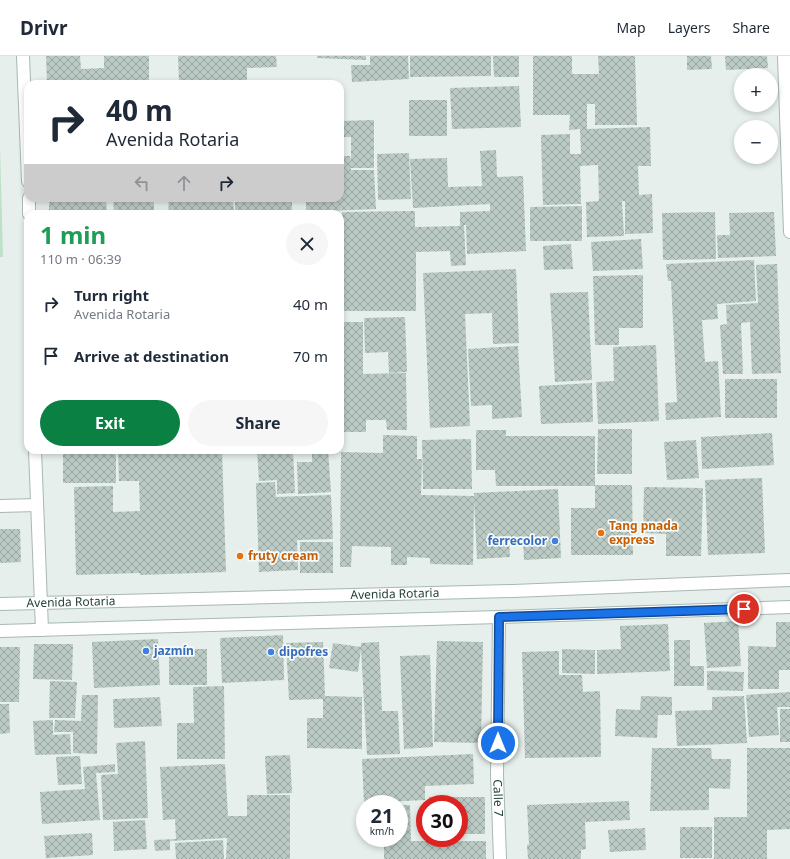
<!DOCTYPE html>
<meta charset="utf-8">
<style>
:root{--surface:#fff;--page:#f6f6f7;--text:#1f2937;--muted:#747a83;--line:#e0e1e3;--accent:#0b8043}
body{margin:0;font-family:"Noto Sans",sans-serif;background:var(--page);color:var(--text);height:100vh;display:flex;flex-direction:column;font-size:15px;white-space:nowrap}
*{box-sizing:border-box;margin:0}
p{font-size:13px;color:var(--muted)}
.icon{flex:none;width:22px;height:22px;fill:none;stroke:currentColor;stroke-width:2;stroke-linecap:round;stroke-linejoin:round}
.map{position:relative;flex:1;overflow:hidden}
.drawer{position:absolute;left:24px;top:154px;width:320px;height:244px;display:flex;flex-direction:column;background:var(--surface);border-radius:12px;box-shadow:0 2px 6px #0003}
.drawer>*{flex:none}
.top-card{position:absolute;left:24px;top:24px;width:320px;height:122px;border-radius:12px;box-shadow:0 2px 6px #0003;background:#fff;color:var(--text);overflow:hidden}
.controls{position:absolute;left:734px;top:12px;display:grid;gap:8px}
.controls a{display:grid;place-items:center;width:44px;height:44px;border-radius:50%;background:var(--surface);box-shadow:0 2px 6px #0003;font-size:20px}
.speed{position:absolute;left:356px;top:739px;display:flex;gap:8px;font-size:20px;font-weight:700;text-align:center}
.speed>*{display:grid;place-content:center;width:52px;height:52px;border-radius:50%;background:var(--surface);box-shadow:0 2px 6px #0003;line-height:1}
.speed small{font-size:10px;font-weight:400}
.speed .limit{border:6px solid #d22;background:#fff;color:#111}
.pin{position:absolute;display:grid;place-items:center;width:34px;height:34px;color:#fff;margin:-17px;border:2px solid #fff;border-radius:50%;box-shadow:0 1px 4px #0007}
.me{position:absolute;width:44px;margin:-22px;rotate:0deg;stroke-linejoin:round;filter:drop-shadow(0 0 3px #0008)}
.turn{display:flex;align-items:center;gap:14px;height:84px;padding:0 16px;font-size:18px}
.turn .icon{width:52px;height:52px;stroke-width:2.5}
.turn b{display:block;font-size:28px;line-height:34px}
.lanes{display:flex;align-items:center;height:38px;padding:0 16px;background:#0003;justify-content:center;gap:20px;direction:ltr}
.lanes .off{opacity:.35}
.round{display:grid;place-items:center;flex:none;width:42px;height:42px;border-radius:21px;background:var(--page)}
.headline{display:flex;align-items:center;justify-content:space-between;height:68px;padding:0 16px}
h1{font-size:24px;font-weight:700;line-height:30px;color:#1e9e55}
.primary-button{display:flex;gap:8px;margin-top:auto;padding:8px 16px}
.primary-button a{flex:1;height:46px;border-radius:24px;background:var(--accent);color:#fff;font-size:16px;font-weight:700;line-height:46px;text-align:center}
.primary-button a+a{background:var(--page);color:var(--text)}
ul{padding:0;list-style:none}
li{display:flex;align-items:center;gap:12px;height:52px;padding:0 16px}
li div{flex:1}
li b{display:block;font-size:15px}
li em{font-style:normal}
header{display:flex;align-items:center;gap:24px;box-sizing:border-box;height:56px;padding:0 20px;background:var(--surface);border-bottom:1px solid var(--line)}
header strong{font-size:19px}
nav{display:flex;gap:22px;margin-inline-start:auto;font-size:14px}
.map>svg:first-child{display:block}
</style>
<header>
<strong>Drivr</strong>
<nav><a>Map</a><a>Layers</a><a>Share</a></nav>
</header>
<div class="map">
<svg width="790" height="803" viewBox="0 0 790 803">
<defs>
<pattern id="building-cross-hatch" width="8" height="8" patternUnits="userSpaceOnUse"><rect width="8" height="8" fill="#bbcac4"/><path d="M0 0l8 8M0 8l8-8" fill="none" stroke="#98a6a0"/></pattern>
</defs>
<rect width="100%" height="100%" fill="#e6efeb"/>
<path fill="#bfe0c8" d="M 0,90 L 3,201 L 0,201 Z"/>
<path fill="url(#building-cross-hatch)" d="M 46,0 L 80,0 L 81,13 L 104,12 L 104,0 L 149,0 L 149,28 L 47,28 Z
M 178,0 L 276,0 L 277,11 L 247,12 L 247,27 L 179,28 Z
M 317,0 L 366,0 L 366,4 L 317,2 Z
M 370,0 L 408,0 L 409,23 L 352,26 L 351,9 L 370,9 Z
M 410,0 L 491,0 L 491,20 L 410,21 Z
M 493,0 L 519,0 L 519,21 L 494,21 Z
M 533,0 L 572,0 L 572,18 L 599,18 L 598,0 L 635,0 L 637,69 L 595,69 L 595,48 L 587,48 L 587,28 L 587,73 L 650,71 L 651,110 L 638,110 L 639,139 L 652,138 L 653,177 L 625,178 L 625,145 L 622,145 L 624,180 L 587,181 L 586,146 L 599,145 L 598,109 L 580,110 L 581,148 L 543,149 L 541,79 L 570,78 L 570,98 L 581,98 L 580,73 L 569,74 L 570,59 L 533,59 Z
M 687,0 L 711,0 L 712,13 L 687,14 Z
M 725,0 L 767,0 L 768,12 L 726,14 Z
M 519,30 L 521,71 L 452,73 L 450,32 Z
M 409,44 L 447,44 L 447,80 L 409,80 Z
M 374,64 L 374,112 L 351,112 L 351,114 L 374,114 L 376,153 L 306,156 L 306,142 L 340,142 L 340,100 L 350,100 L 351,106 L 351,81 L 340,81 L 340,65 Z
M 496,94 L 497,121 L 523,120 L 526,195 L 467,198 L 466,169 L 464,169 L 466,209 L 451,210 L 450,195 L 416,196 L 416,255 L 340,255 L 340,217 L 343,217 L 342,156 L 415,155 L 415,171 L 460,170 L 460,156 L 490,155 L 490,148 L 413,152 L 410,103 L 447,102 L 448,131 L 482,130 L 480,95 Z
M 409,97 L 411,143 L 378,144 L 377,98 Z
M 49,142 L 106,142 L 107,158 L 49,158 Z
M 113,142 L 154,142 L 154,158 L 114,158 Z
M 168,142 L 233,142 L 234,158 L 169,158 Z
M 235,142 L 292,142 L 292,158 L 256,158 L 256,155 L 235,155 Z
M 582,150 L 582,185 L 530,185 L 530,151 Z
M 715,156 L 716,203 L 663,204 L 662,157 Z
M 774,156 L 776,200 L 718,202 L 717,179 L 730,179 L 729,157 Z
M 641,183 L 643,213 L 593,215 L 591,186 Z
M 571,188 L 573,213 L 544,214 L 543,190 Z
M 754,204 L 756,245 L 717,248 L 718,263 L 702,264 L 705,306 L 718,305 L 721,361 L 666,364 L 665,347 L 677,346 L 671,225 L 668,225 L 666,208 Z
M 777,208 L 781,317 L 752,318 L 750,266 L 741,267 L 743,318 L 723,318 L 720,269 L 727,268 L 726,249 L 758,247 L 756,209 Z
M 516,213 L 519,287 L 493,288 L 492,257 L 465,258 L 470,370 L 430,372 L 423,217 Z
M 643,219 L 643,272 L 619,272 L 619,289 L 595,289 L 593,220 Z
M 588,236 L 592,324 L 555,326 L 550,237 Z
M 405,261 L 407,316 L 389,317 L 388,296 L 365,297 L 364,262 Z
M 340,266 L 363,266 L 363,318 L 406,317 L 407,374 L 387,374 L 386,364 L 366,364 L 366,376 L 340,376 Z
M 656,289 L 659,365 L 598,368 L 596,326 L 614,325 L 613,291 Z
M 518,290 L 522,361 L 492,363 L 492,349 L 471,350 L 468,293 Z
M 725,323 L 777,323 L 777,362 L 725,362 Z
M 592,327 L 593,366 L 541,368 L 539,330 Z
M 598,373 L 632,373 L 632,418 L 597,418 Z
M 476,374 L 506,374 L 506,380 L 595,380 L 595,429 L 632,429 L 633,499 L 571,499 L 571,452 L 595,452 L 595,430 L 496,430 L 495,414 L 476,414 Z
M 772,377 L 774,409 L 702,413 L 701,381 Z
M 383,379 L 417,380 L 417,403 L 422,403 L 421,439 L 474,440 L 474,437 L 558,433 L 561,502 L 524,504 L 523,481 L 509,482 L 510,501 L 477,503 L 474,444 L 473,509 L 430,508 L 430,502 L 407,501 L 407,509 L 391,509 L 391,491 L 352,490 L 351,511 L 340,511 L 341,396 L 383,397 Z
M 471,383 L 472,433 L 423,433 L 422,384 Z
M 696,384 L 699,422 L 667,424 L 664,386 Z
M 63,394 L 116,394 L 116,427 L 63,427 Z
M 118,394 L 222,394 L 226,516 L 140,519 L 140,517 L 76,519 L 74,431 L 113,430 L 113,456 L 140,455 L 139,425 L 119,425 Z
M 257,394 L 293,394 L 295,437 L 277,438 L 277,424 L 259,425 Z
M 295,394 L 328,394 L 331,436 L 298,438 L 297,406 L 312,406 L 312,396 L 295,397 Z
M 762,422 L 765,497 L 708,499 L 705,424 Z
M 275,426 L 276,441 L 331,439 L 333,483 L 297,484 L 298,514 L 259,516 L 256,427 Z
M 644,431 L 703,432 L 701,500 L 666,500 L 666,478 L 643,477 Z
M 0,473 L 20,473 L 21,506 L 0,507 Z
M 300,486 L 333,486 L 333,517 L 300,517 Z
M 738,565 L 741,610 L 707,612 L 704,567 Z
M 776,566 L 790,566 L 790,614 L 779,614 L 779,633 L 748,633 L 748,590 L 776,591 Z
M 668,568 L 670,615 L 597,618 L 597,594 L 621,593 L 620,570 Z
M 283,579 L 284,624 L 222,627 L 220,582 Z
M 158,583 L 160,629 L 94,632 L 92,586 Z
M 674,584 L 690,584 L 690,610 L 704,610 L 704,630 L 674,630 Z
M 437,585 L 483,586 L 481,687 L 434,686 Z
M 323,586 L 325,640 L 362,641 L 362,693 L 307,692 L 307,662 L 323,662 L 323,643 L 289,644 L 286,587 Z
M 379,586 L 382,655 L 398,655 L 400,698 L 367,699 L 361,593 L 358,616 L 329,612 L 333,587 L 361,591 L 361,587 Z
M 34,588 L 73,588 L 72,624 L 33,623 Z
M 0,591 L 20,591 L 19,646 L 0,646 Z
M 169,593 L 207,593 L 207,629 L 169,629 Z
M 562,593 L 595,594 L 595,618 L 562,617 Z
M 559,595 L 559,619 L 582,619 L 583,636 L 600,635 L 601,701 L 525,702 L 522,596 Z
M 430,599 L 433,691 L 404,693 L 400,600 Z
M 707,615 L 744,616 L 743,635 L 707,634 Z
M 50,625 L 77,626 L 75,662 L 49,662 Z
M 224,630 L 225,703 L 177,703 L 177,667 L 194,667 L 193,631 Z
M 790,636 L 790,651 L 777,651 L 779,679 L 749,681 L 746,639 Z
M 82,639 L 98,639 L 97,698 L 73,697 L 73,676 L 54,676 L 55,664 L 81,665 Z
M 641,640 L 672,641 L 672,659 L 658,659 L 657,682 L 615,680 L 616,653 L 640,654 Z
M 744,640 L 747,687 L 677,690 L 675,655 L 712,654 L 712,641 Z
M 160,641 L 162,670 L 114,672 L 113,643 Z
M 0,648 L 9,648 L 10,677 L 0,678 Z
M 780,653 L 790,653 L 790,686 L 780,686 Z
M 53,664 L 53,679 L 70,678 L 71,698 L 35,699 L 33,665 Z
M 145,685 L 148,762 L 103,764 L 101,719 L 118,718 L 116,687 Z
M 652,692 L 711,692 L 712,703 L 731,703 L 730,733 L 709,732 L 709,754 L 650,755 Z
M 747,692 L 790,692 L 790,773 L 767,774 L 767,803 L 714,803 L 714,761 L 747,761 Z
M 473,698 L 474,728 L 425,730 L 425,744 L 364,747 L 362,703 Z
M 290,699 L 292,737 L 267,738 L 265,700 Z
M 80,700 L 82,728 L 58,729 L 56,701 Z
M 115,708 L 115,716 L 96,717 L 100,764 L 42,768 L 40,736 L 85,733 L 83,711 Z
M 225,708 L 228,760 L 247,760 L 247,739 L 290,739 L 290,803 L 226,803 L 227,782 L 170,785 L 170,794 L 155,795 L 154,784 L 176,783 L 175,763 L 163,764 L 160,711 Z
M 429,741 L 485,741 L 485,778 L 459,778 L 459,748 L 429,748 Z
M 629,745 L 630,764 L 585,766 L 586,793 L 581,794 L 581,803 L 528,803 L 527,789 L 529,788 L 527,749 Z
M 399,749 L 410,749 L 411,785 L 486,785 L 486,803 L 384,803 L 384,782 L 399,782 Z
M 145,764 L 147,793 L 114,795 L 113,766 Z
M 680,771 L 712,771 L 712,802 L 680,802 Z
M 645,772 L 646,794 L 610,796 L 608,774 Z
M 92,777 L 93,799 L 46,802 L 44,780 Z
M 223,784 L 224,803 L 176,803 L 175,787 Z"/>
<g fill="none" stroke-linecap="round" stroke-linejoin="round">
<g stroke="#a8b8b2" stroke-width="14">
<g id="minor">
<path d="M 23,0 L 28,125"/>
<path d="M 784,0 L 790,176"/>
<path d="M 29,142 L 29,158"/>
<path d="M 35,394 L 42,574"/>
<path d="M 0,450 L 37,449"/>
<path id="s1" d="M 0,548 L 513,535 L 790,524"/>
<path id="s2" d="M 499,561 L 497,719 L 500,803"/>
<path d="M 0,575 L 499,561 L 790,551"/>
</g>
</g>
<use href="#minor" stroke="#fff" stroke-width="12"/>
</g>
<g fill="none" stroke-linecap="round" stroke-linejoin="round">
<g stroke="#114b97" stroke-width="10">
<path id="route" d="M 498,687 L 499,561 L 744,553"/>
</g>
<use href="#route" stroke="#1a73e8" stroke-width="7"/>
</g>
<g fill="#e8710a" stroke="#f7fbf9" stroke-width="1.5">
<circle cx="601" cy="477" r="4"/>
<circle cx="240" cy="500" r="4"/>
</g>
<g fill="#3f7fe0" stroke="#f7fbf9" stroke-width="1.5">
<circle cx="555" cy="485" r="4"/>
<circle cx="146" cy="595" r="4"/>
<circle cx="271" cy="596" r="4"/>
</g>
<g text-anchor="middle" stroke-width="3.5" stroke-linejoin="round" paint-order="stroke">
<g font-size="12" font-weight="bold" fill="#c56008" stroke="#f7fbf9" text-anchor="start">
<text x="609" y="474">Tang pnada<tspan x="609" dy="14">express</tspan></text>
<text x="248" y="504">fruty cream</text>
</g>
<g font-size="12" font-weight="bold" fill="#366cbe" stroke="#f7fbf9" text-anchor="start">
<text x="547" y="489" text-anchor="end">ferrecolor</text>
<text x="154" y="599">jazmín</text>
<text x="279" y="600">dipofres</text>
</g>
<g font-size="12" fill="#24423a" stroke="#f7fbf9">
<text dy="4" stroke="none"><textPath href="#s1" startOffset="395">Avenida Rotaria</textPath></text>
<text dy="4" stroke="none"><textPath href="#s1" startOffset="71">Avenida Rotaria</textPath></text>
<text dy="4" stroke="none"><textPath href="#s2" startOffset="181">Calle 7</textPath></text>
</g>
</g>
</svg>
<div class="controls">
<a>+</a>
<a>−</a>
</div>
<div class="speed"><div>21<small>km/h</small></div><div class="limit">30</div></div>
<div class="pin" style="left:744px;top:553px;background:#d93025"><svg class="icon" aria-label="arrive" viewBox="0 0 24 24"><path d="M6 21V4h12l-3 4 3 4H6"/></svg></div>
<svg class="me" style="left:498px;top:687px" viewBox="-20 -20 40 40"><circle r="17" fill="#1a73e8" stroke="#fff" stroke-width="3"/><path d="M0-11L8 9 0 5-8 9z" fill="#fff"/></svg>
<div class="top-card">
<div class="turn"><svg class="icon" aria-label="right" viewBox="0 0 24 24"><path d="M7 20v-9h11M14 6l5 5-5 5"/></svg><div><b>40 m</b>Avenida Rotaria</div></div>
<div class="lanes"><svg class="icon off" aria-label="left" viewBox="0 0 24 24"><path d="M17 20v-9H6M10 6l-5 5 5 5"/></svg><svg class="icon off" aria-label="ahead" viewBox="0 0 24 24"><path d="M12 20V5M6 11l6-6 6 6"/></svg><svg class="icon" aria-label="right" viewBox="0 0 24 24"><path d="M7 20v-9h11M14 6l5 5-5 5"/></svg></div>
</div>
<section class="drawer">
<div class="headline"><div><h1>1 min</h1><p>110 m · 06:39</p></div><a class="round"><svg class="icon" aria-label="close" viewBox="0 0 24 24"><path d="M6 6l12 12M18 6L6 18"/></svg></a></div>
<ul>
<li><svg class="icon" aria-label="right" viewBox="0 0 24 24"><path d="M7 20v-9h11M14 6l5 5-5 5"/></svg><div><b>Turn right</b><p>Avenida Rotaria</p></div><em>40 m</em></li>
<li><svg class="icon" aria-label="arrive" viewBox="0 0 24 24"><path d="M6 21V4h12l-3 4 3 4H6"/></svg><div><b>Arrive at destination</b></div><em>70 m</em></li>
</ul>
<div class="primary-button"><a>Exit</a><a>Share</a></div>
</section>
</div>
